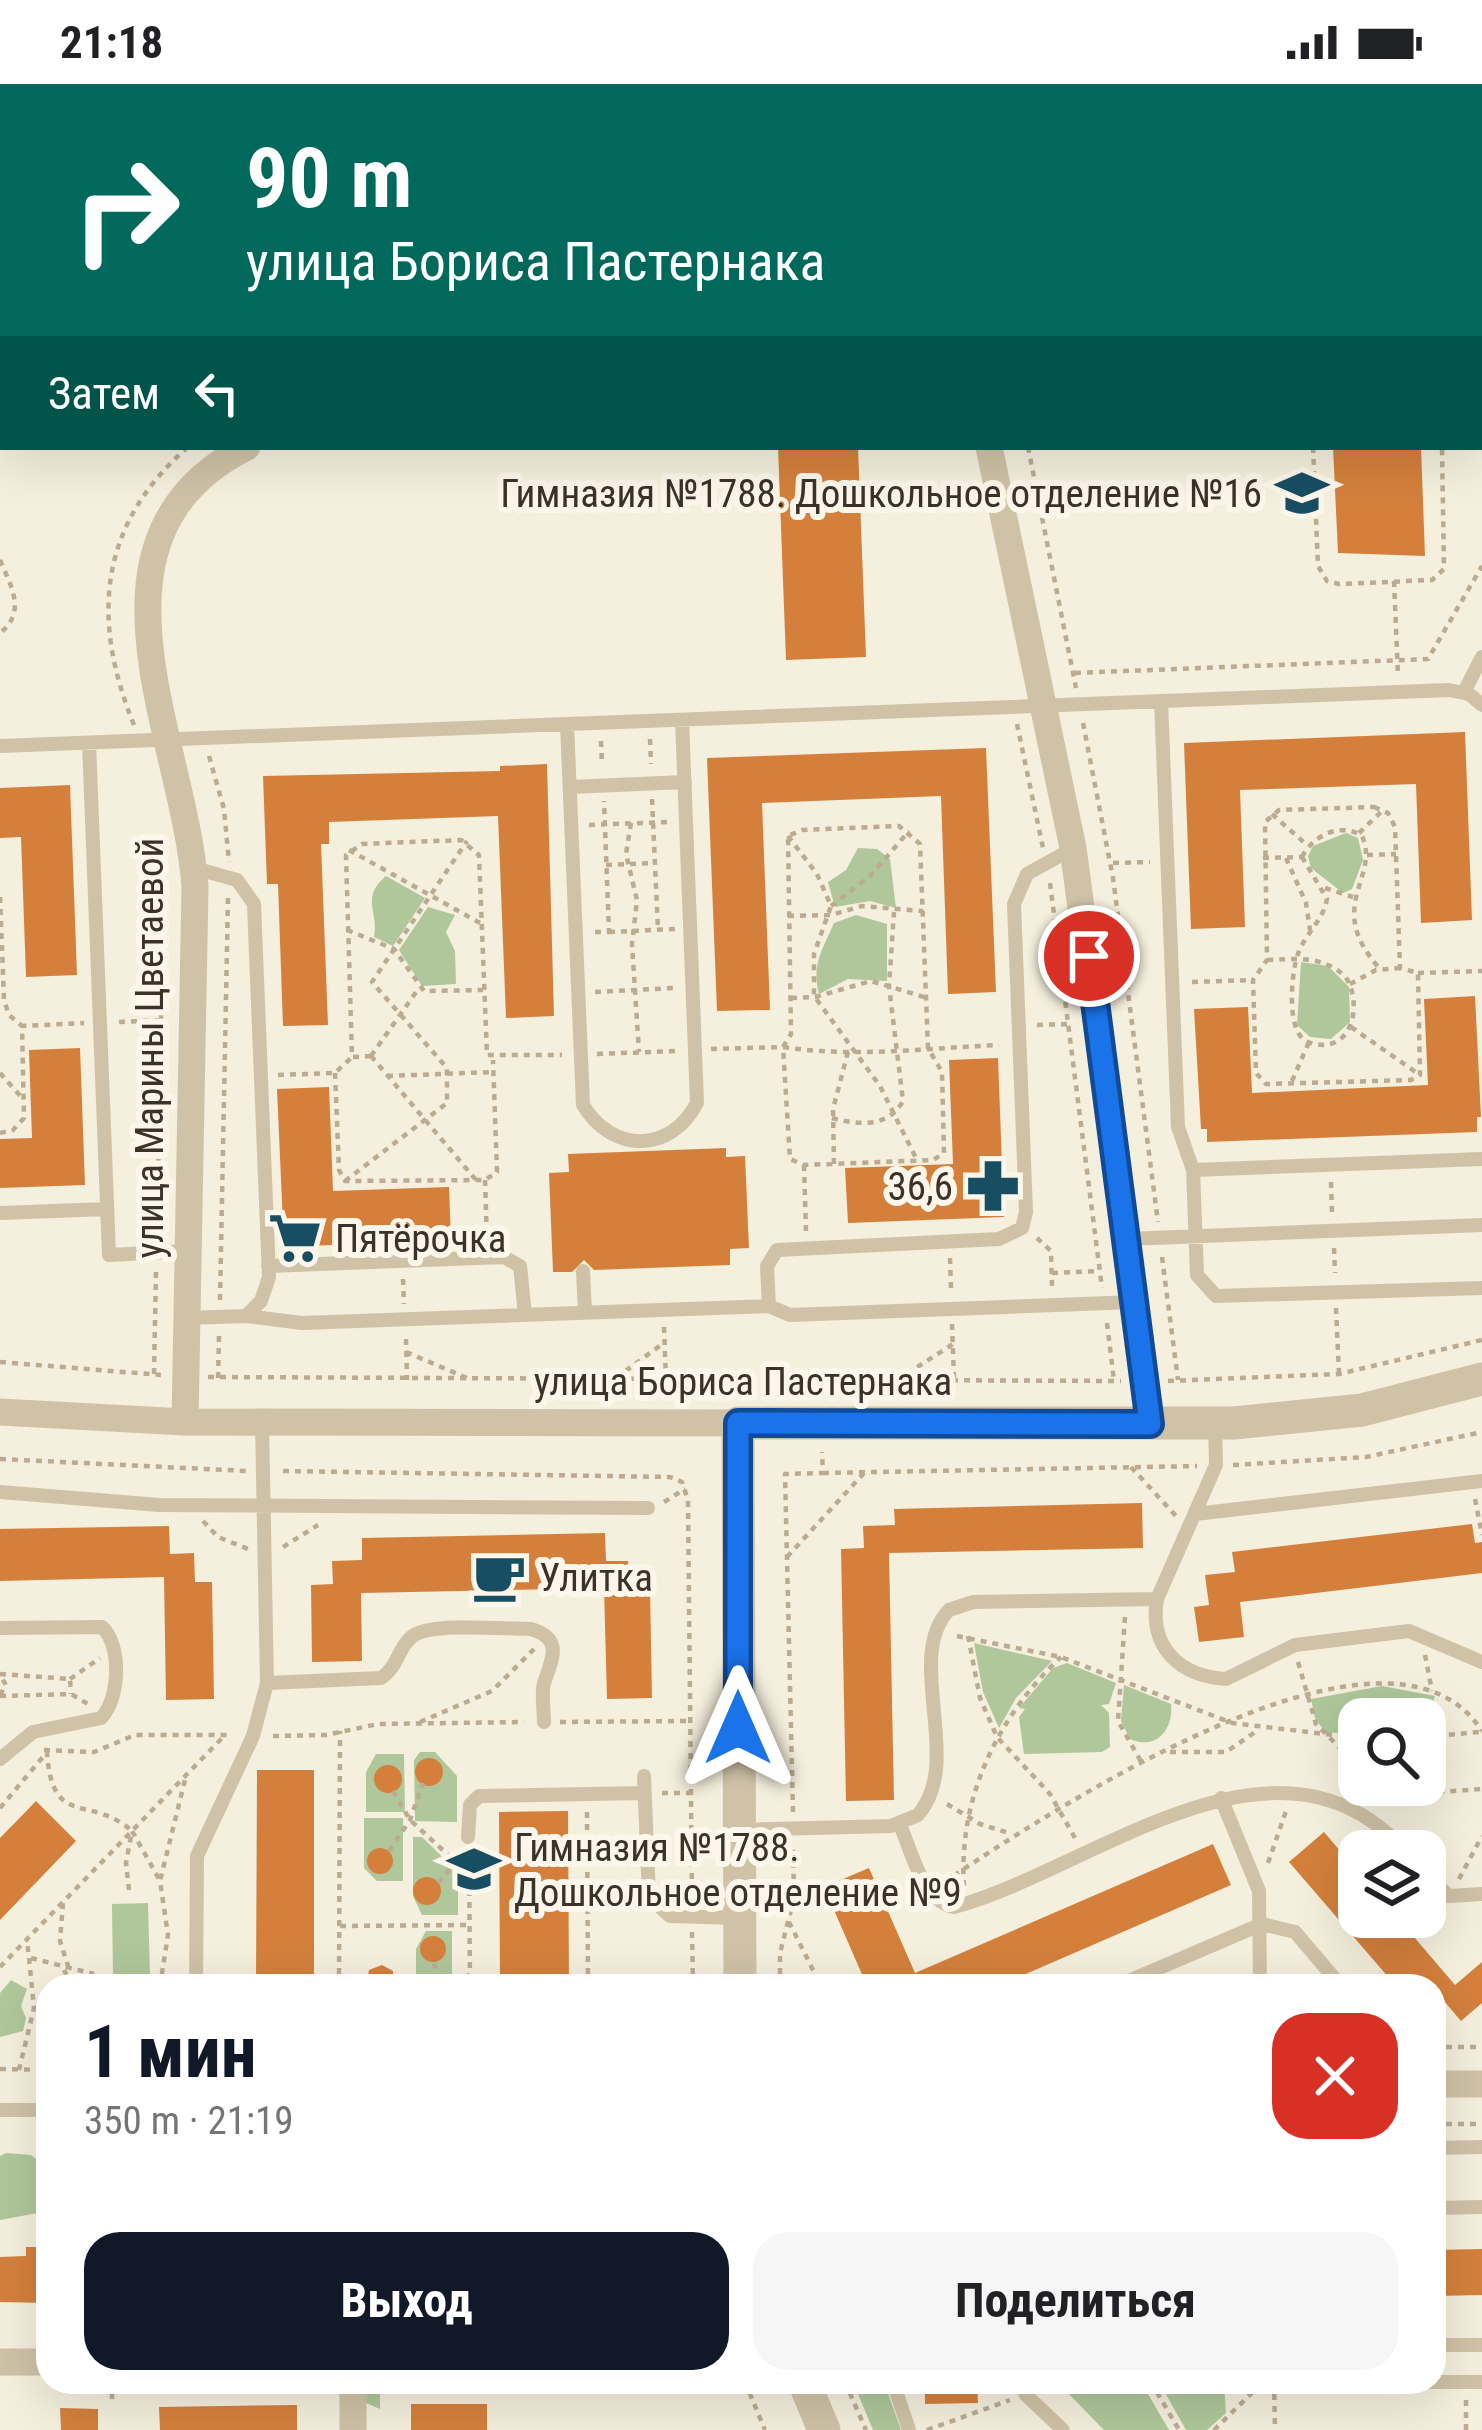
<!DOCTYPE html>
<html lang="ru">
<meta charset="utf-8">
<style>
:root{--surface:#fff;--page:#f6f6f6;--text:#202124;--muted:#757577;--accent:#111827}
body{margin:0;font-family:"Roboto Condensed",sans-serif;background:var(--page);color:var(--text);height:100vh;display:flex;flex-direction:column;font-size:45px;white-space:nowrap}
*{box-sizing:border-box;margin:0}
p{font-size:39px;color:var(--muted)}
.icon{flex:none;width:66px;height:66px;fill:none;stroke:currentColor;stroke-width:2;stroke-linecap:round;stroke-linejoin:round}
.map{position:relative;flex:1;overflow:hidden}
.panel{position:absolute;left:36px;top:1890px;width:1410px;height:420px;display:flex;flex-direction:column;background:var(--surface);border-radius:36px;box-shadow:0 12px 48px #0002}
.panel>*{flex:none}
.guide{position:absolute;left:0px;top:0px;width:1482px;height:366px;box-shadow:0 12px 48px #0002;background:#00695c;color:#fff;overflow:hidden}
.buttons{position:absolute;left:1338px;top:1614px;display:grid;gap:24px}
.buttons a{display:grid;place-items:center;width:108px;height:108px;border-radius:24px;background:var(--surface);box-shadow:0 12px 48px #0002;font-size:60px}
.pin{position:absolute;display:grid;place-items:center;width:102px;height:102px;color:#fff;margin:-51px;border:6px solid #fff;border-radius:50%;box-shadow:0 3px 12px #0007}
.me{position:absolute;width:132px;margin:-66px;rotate:0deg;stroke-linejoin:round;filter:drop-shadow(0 0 9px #0008)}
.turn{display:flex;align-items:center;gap:42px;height:252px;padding:0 48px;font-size:54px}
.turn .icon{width:156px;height:156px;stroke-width:2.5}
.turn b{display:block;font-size:84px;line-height:102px}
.then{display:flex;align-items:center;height:114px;padding:0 48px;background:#0003;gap:24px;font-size:45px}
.round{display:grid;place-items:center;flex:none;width:126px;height:126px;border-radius:36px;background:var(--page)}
.headline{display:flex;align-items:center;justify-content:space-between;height:204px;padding:0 48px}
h1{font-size:72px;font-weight:700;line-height:90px;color:var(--accent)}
.primary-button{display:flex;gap:24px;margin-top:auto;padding:24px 48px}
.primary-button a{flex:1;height:138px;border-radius:36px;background:var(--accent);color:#fff;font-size:48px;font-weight:700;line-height:138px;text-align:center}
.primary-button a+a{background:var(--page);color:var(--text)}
.status{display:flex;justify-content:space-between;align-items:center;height:84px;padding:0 60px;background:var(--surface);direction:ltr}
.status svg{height:33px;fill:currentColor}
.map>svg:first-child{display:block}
</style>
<div class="status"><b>21:18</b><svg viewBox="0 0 49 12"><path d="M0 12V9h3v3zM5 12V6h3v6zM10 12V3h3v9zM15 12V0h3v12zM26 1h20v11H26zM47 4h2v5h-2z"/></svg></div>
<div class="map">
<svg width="1482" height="2346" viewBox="0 0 1482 2346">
<rect width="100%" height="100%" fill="#f5efdd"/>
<path fill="#afc79b" d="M 1346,749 L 1358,754 L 1363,776 L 1352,805 L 1343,809 L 1311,784 L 1308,772 L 1313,762 Z
M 858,764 L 877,765 L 890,775 L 896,824 L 870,817 L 835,823 L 828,798 L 846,786 Z
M 386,792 L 425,814 L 393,862 L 374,853 C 379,827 360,814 386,792 Z
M 428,823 L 455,831 L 446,848 L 455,867 L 456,900 L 422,902 L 399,866 Z
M 856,831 L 887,840 L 887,897 L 848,895 L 819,910 C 811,880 823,865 834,839 Z
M 1301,878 L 1328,882 L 1349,903 L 1350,938 L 1331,955 L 1310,953 L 1297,941 Z
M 974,1559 L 1052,1577 L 1016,1614 L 999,1644 L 983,1608 Z
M 1067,1579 L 1116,1599 L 1109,1620 L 1101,1621 L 1109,1629 L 1110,1663 L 1102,1668 L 1024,1670 L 1019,1633 L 1025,1625 L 1019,1624 L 1053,1584 Z
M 1124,1601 L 1171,1620 C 1174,1645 1156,1667 1130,1655 L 1121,1637 Z
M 1382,1602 L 1435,1612 L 1425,1641 L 1425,1635 L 1359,1635 L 1359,1651 L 1325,1648 L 1315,1634 L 1311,1615 Z
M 420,1668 L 435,1668 L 457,1692 L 457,1738 L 415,1737 L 414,1676 Z
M 376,1670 L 404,1670 L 405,1728 L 366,1728 L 366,1688 Z
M 364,1734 L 403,1734 L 403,1797 L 377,1797 L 364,1784 Z
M 413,1753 L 422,1753 L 458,1788 L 458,1831 L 422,1831 L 413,1812 Z
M 148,1819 L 150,1893 L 113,1894 L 112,1820 Z
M 426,1847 L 452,1847 L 452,1902 L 416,1902 L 416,1865 Z
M 11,1896 L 27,1905 L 21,1922 L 26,1934 L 23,1947 L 0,1953 L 0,1909 Z
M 6,2069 L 31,2071 L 48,2084 L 48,2127 L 0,2136 L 0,2072 Z
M 365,2298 L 566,2298 L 566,2303 L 380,2302 L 380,2325 L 366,2319 Z
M 853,2298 L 884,2298 L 901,2346 L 873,2346 Z
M 1076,2298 L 1141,2298 L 1169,2346 L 1104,2346 L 1062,2303 Z
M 1159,2298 L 1224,2298 L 1226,2329 L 1207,2346 L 1186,2346 Z"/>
<path fill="#d4803c" d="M 778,363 L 858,363 L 866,573 L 786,576 Z
M 1333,363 L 1421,363 L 1425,472 L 1338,469 Z
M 1465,648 L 1472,836 L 1421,839 L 1416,700 L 1240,706 L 1245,843 L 1191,845 L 1184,659 Z
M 986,664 L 996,908 L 948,910 L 941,712 L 762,719 L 770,926 L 717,927 L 707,674 Z
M 547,680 L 554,932 L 506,934 L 498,732 L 329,738 L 329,760 L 321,760 L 328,941 L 283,942 L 278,800 L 267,800 L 263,692 L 500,687 L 500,682 Z
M 70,701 L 77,891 L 26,893 L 21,753 L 0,754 L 0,704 Z
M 1475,912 L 1481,1033 L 1477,1033 L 1477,1048 L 1207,1058 L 1207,1045 L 1201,1045 L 1194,925 L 1248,923 L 1252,1009 L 1428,1001 L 1424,915 Z
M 80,964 L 85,1101 L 0,1104 L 0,1055 L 32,1054 L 29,966 Z
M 998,974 L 1004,1133 L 848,1139 L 845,1084 L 953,1080 L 949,976 Z
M 329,1003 L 333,1107 L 449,1103 L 451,1156 L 284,1163 L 277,1005 Z
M 726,1064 L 726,1073 L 745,1072 L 748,1142 L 749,1164 L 730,1165 L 730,1181 L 594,1186 L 584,1176 L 572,1188 L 553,1188 L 549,1089 L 569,1088 L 568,1070 Z
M 1142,1419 L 1143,1464 L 889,1469 L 894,1716 L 846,1717 L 841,1465 L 864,1464 L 863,1442 L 895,1441 L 894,1425 Z
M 1472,1440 L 1475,1459 L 1482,1458 L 1482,1489 L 1240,1518 L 1244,1553 L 1199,1558 L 1194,1523 L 1209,1521 L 1205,1491 L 1235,1488 L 1232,1468 Z
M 169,1442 L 170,1470 L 194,1469 L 195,1498 L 212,1498 L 214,1615 L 166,1616 L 164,1493 L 0,1497 L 0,1445 Z
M 605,1449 L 606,1477 L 628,1477 L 629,1505 L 650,1505 L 652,1614 L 607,1615 L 604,1504 L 361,1509 L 362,1577 L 312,1578 L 311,1501 L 333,1500 L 332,1477 L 362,1476 L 362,1454 Z
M415 1688a14 14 0 1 1 28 0a14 14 0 1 1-28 0Z
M374 1695a14 14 0 1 1 28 0a14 14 0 1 1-28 0Z
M 257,1686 L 314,1686 L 314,1902 L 256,1902 Z
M 36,1717 L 76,1757 L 0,1836 L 0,1754 Z
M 568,1727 L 569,1900 L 500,1901 L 499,1728 Z
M 1324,1748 L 1359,1789 L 1359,1833 L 1397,1833 L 1455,1901 L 1482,1878 L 1482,1919 L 1461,1937 L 1444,1917 L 1434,1926 L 1434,1902 L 1396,1902 L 1289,1778 Z
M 1213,1760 L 1231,1801 L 998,1902 L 867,1902 L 824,1803 L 869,1784 L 915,1889 Z
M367 1777a13 13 0 1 1 26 0a13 13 0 1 1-26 0Z
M413 1807a14 14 0 1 1 28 0a14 14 0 1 1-28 0Z
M420 1865a13 13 0 1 1 26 0a13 13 0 1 1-26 0Z
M 382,1881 L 393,1887 L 394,1902 L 366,1902 L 369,1886 Z
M 26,2163 L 48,2163 L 48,2219 L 0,2218 L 0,2173 L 26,2172 Z
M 1482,2165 L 1482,2211 L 1434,2212 L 1434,2166 Z
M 925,2298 L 977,2298 L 978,2319 L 925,2320 Z
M 411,2320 L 487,2320 L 487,2346 L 411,2346 Z
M 297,2321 L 297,2346 L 160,2346 L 159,2323 Z
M 60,2324 L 98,2325 L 98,2346 L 61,2346 Z"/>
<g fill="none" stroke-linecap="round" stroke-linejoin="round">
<path stroke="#bbac91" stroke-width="4.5" stroke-dasharray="6 6" stroke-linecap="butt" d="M 403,0 L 404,3
M 483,0 L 484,3
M 1028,363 L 1076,604
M 1313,363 L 1318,482 L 1327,497 L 1339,500 L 1432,496 L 1444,485 L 1442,363
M 0,476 C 11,502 27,528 0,549
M 1394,497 L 1398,591
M 1075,589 L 1428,575 L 1482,482
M 1083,639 L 1113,794 L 1158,1138
M 1017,640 L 1043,764
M 134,641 C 91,536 98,441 188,363
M 650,655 L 651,680
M 601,657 L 602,681
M 209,672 L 224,725 L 229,778
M 652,715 L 658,846
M 1374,723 L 1388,729 L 1395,743 L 1400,884 L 1418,889 L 1420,991 L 1411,996 L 1266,1000 L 1256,989 L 1253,896 L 1267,876 L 1265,738 L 1279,726 Z
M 1272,730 L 1308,762
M 631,739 L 626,770 L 637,816 L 632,860 L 639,968
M 589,741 L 667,738
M 1359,749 L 1381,728
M 788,752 L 817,790 L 831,822 L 814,870 L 814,912 L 880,1002 L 917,1076
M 349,766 L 480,839
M 1367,771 L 1396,770
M 1302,773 C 1313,751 1341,738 1362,752 C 1381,794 1323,822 1380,885
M 1263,774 L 1302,773
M 1286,774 L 1306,819 L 1310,846
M 1113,779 L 1150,778
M 606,781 L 654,779
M 1050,799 L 1102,1204
M 1325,804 L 1353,813
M 0,813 L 4,916 L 9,931 L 22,942
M 831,822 L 870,792 L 909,747
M 788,832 L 831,831 L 862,822 L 923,827
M 347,846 L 394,865 L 424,907 L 483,906
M 595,848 L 609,848 L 604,717
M 609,848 L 675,845
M 1267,876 C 1297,875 1321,871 1345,892 C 1364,920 1352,974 1308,958 C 1286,950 1291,892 1297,873 C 1303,851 1323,838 1327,815 L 1302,773
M 1418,889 L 1482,887
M 1192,898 L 1253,896
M 1350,900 L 1376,886 L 1400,884
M 595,908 L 674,904
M 791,914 L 815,913 L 871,897 L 924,913
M 119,938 L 161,936
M 1037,941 L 1067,940
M 1351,943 L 1420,991
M 711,965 L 783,963 L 791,950 L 788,752 L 802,746 L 899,742 L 920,760 L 928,964 L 942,988 L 944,1069 L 933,1076 L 804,1081 L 790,1075 L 783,963 C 855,974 927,964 999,961
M 597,970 L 676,967
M 371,972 L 352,973 L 346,771 L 362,760 L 461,756 L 479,771 L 487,971 L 562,971
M 371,972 L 476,1096
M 371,972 L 419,904
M 0,989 L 24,1016
M 335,989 L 339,1086 L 345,1097 L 485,1096 L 497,1088 L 493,976
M 278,991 L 335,989 L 351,974
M 387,992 L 494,988
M 1292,997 L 1309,958
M 832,1034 C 859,1041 888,1044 903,1017 L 889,902 L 894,828
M 0,1049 L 13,1046 L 24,1034 L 22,942 L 84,939
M 834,1080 L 833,1025 L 849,964
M 804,1081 L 806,1147
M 485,1096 L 487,1156
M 345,1097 L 447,1019 L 447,984 L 372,898 L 467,757
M 1331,1098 L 1332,1129
M 157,1153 L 164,774
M 1037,1154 L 1051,1167 L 1052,1202
M 1334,1164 L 1335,1189
M 1162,1173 L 1178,1296
M 950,1174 L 951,1205
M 1052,1189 L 1100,1187
M 403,1195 L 404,1220
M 220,1216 L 228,813
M 1336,1224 L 1339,1290
M 1107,1239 L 1114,1297
M 952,1240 L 954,1295
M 664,1243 L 666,1296
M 406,1255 L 407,1296
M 406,1268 L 467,1294
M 0,1278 L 161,1291
M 154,1290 L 156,1188
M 208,1293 L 1121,1297
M 218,1294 L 219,1251
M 616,1294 L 665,1258
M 897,1296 L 953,1260
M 1168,1297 L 1339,1290 L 1482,1256
M 0,1375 L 247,1387
M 1233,1381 L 1366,1373 L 1482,1348
M 1131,1383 L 1176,1432
M 283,1387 L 670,1393 L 682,1398 L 688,1416 L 692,1812
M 823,1389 L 1197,1382
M 1475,1415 L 1482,1451
M 664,1418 L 685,1405
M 203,1437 L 218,1453 L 248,1465
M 283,1463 L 318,1441
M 787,1473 L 864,1389
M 1125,1533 L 1118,1637 L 1143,1681
M 957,1552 L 1061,1573 L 1232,1639 L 1359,1654
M 968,1552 L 980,1614 L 997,1653 L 1050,1710 L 1075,1754
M 1425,1571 L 1432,1607
M 1298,1578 L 1316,1640 L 1359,1683
M 0,1590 L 70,1595 L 71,1610
M 70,1595 L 100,1574
M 0,1611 L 6,1601 L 0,1591
M 0,1612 L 71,1610 L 88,1620
M 420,1638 L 492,1607 L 534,1565
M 560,1638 L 690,1637
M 273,1652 L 326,1651 L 378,1640 L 524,1638
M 1425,1653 L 1479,1648
M 44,1666 L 94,1668 L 135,1651 L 231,1651
M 1170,1668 L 1226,1668 L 1258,1646
M 1403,1701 L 1439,1708 L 1482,1705
M 393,1707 L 410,1736 L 469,1790
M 662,1709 L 691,1709
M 947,1720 L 980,1740 L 1012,1750
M 0,1724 L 47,1668 C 52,1746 89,1709 132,1747
M 587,1728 L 588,1902
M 793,1728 L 785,1390 L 823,1389 L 822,1368
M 389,1767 L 410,1736 L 423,1699
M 469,1770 L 470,1902
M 1268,1779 L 1286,1727
M 1459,1795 L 1482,1752
M 944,1798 C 1044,1732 1388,1501 1482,1647
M 438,1799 L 456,1778
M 964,1802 C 958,1714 998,1632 1061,1573
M 129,1806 L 126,1779 L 132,1747 L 159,1795
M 63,1819 L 60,1857 L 69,1885
M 789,1838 L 821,1902
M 340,1842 L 469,1841
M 692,1848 L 693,1902
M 31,1874 L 94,1890
M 434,1879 L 441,1902
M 0,1883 L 225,1651
M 64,1886 L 72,1902
M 160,1902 L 168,1851 L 160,1797 L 185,1696
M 339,1902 L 340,1647
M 457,1902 L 470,1890
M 780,1902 L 780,1869 L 794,1814 L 793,1763
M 1434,1963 L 1482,1963
M 0,1985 L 48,1986
M 19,1986 L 34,1924 L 27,1855
M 1434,2040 L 1482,2040
M 112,2298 L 112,2315
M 745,2298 L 765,2346
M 845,2298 L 866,2346
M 1151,2298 L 1179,2346
M 1274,2298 L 1275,2346
M 1043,2304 L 1060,2298
M 1466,2316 L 1466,2346
M 927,2346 L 1010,2316
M 1214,2346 L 1263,2298"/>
<path stroke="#cfc2a7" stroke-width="14" d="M 325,0 L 326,3
M 586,0 L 587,3
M 1112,0 L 1114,3
M 302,3 L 309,0
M 829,3 L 837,0
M 975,3 L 982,0
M 1406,3 L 1413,0
M 1479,33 L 1482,32
M 0,126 L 3,125
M 1479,184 L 1482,186
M 0,206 L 3,214
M 1479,255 L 1482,251
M 1464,608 L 1482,573
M 1161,617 L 1178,1043 L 1193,1086
M 567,640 L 583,1021 C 612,1069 670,1070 697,1019 L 682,636
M 89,659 L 109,1171 L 188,1167
M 0,662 L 1449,606 L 1469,610 L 1482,621
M 570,703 L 685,698
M 1072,765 L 1027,790 L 1014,820 L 1026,1128 L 1022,1144 L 999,1155 L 777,1166 L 767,1182 L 769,1222 L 790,1231 L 1135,1218
M 1482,1075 L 1193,1086 L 1197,1191 L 1216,1212 L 1482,1204
M 0,1129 L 107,1125
M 1127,1155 L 1482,1141
M 268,1182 L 504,1173 L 520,1182 L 525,1231
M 583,1187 L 585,1229
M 246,1232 L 302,1239 L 769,1222
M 187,1234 L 246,1232 L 261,1217 L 269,1193 L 254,820 L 237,796 L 194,784
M 1215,1340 L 1216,1381 L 1157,1515 C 1149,1563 1179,1592 1226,1595 L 1295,1561 L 1409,1547 L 1482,1578
M 0,1408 L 159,1421 L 648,1424
M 1195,1430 L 1482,1397
M 0,1544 L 102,1543 C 122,1561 120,1615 101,1634 L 33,1648 L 0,1675
M 267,1599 L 381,1594 C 398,1584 399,1559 416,1550 C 438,1539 504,1545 531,1545 C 564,1555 552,1575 544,1599 C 541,1610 544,1626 544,1638
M 644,1692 L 649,1813 L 670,1832 L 738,1834
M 1221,1714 L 1259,1807 L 1260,1902
M 900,1741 C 912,1768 922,1817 954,1823 C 1092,1786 1277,1624 1405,1767
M 738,1746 L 891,1742 L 918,1731 C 965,1677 903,1574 949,1526 L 973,1518 L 1157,1515
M 468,1753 L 470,1721 L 479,1712 L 644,1709
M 1425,1790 L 1449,1812 L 1482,1810
M 196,1902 L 197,1772 L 253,1652 L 267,1599 L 262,1338
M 1117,1902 L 1262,1840 L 1295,1848 L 1341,1902
M 0,2026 L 48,2026
M 1434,2064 L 1482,2063
M 1434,2124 L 1482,2123
M 1434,2261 L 1482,2261
M 893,2298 L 909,2346
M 1020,2298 L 1026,2311 L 1063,2346
M 1325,2298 L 1482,2298"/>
<path stroke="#cfc2a7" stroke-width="27" d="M 989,363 L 1073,764 L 1150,1340
M 0,1328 L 185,1338 L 738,1339
M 185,1338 L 195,803 C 185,656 67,453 247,363
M 1434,2000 L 1482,2000
M 0,2278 L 48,2278
M 353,2346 L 353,2298"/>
<path stroke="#cfc2a7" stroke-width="33" d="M 740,1902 L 738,1339 L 1234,1339 L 1362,1326 L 1482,1295
M 804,2298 L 824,2346"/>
</g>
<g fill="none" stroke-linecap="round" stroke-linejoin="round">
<g stroke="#114b97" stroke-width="30">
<path id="route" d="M 738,1644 L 738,1339 L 1150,1340 L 1089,872"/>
</g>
<use href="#route" stroke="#1a73e8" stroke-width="21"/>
</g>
<defs>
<g id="school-bare" transform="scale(4.14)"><path d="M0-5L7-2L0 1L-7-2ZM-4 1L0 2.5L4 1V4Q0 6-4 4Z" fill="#184e62" stroke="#fcf7ea" stroke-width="2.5" paint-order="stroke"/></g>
<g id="pharmacy-bare" transform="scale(4.14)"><path d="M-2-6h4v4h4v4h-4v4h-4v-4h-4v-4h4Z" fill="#184e62" stroke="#fcf7ea" stroke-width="2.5" paint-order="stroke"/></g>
<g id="supermarket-bare" transform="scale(4.14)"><path d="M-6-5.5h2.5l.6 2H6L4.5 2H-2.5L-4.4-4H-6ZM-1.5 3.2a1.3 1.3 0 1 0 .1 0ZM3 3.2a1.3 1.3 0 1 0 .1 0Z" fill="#184e62" stroke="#fcf7ea" stroke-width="2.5" paint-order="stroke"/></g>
<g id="cafe-bare" transform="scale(4.14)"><path d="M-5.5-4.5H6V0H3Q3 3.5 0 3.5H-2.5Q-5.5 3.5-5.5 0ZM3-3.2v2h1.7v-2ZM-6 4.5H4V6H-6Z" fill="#184e62" stroke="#fcf7ea" stroke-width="2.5" paint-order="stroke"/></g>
</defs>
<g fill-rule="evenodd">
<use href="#school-bare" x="1302" y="409"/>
<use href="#pharmacy-bare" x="993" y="1102"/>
<use href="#supermarket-bare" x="295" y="1154"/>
<use href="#cafe-bare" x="499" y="1493"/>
<use href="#school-bare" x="474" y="1785"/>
</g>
<g text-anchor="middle" stroke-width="12" stroke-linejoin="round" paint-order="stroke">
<g font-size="39" fill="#3b3228" stroke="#fcf7ea" text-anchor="start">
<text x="1262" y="423" text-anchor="end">Гимназия №1788. Дошкольное отделение №16</text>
<text x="953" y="1116" text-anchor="end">36,6</text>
<text x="335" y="1168">Пятёрочка</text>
<text x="539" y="1507">Улитка</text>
<text x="514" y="1777">Гимназия №1788.<tspan x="514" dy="45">Дошкольное отделение №9</tspan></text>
</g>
<g font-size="39" fill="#3b3228" stroke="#fcf7ea">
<text transform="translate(149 964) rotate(-90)" y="14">улица Марины Цветаевой</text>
<text x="743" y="1311">улица Бориса Пастернака</text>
</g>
</g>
</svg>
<div class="buttons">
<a><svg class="icon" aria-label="search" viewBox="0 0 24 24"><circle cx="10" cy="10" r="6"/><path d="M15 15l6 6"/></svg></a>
<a><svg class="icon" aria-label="layers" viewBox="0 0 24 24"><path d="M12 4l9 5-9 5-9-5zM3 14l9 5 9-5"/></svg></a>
</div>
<div class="pin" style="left:1089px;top:872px;background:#d93025"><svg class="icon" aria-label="arrive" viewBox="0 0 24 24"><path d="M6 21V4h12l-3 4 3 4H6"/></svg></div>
<svg class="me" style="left:738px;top:1644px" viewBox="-20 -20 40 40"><path d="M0-17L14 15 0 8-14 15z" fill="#1a73e8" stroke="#fff" stroke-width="4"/></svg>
<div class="guide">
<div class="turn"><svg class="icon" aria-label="right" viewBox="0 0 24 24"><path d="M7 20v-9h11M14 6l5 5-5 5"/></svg><div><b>90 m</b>улица Бориса Пастернака</div></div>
<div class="then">Затем<svg class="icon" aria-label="left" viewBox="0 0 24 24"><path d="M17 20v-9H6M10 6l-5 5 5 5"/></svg></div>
</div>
<section class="panel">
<div class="headline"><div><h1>1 мин</h1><p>350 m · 21:19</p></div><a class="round" style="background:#d93025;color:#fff"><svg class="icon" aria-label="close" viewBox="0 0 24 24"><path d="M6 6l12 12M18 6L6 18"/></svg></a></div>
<div class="primary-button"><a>Выход</a><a>Поделиться</a></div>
</section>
</div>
